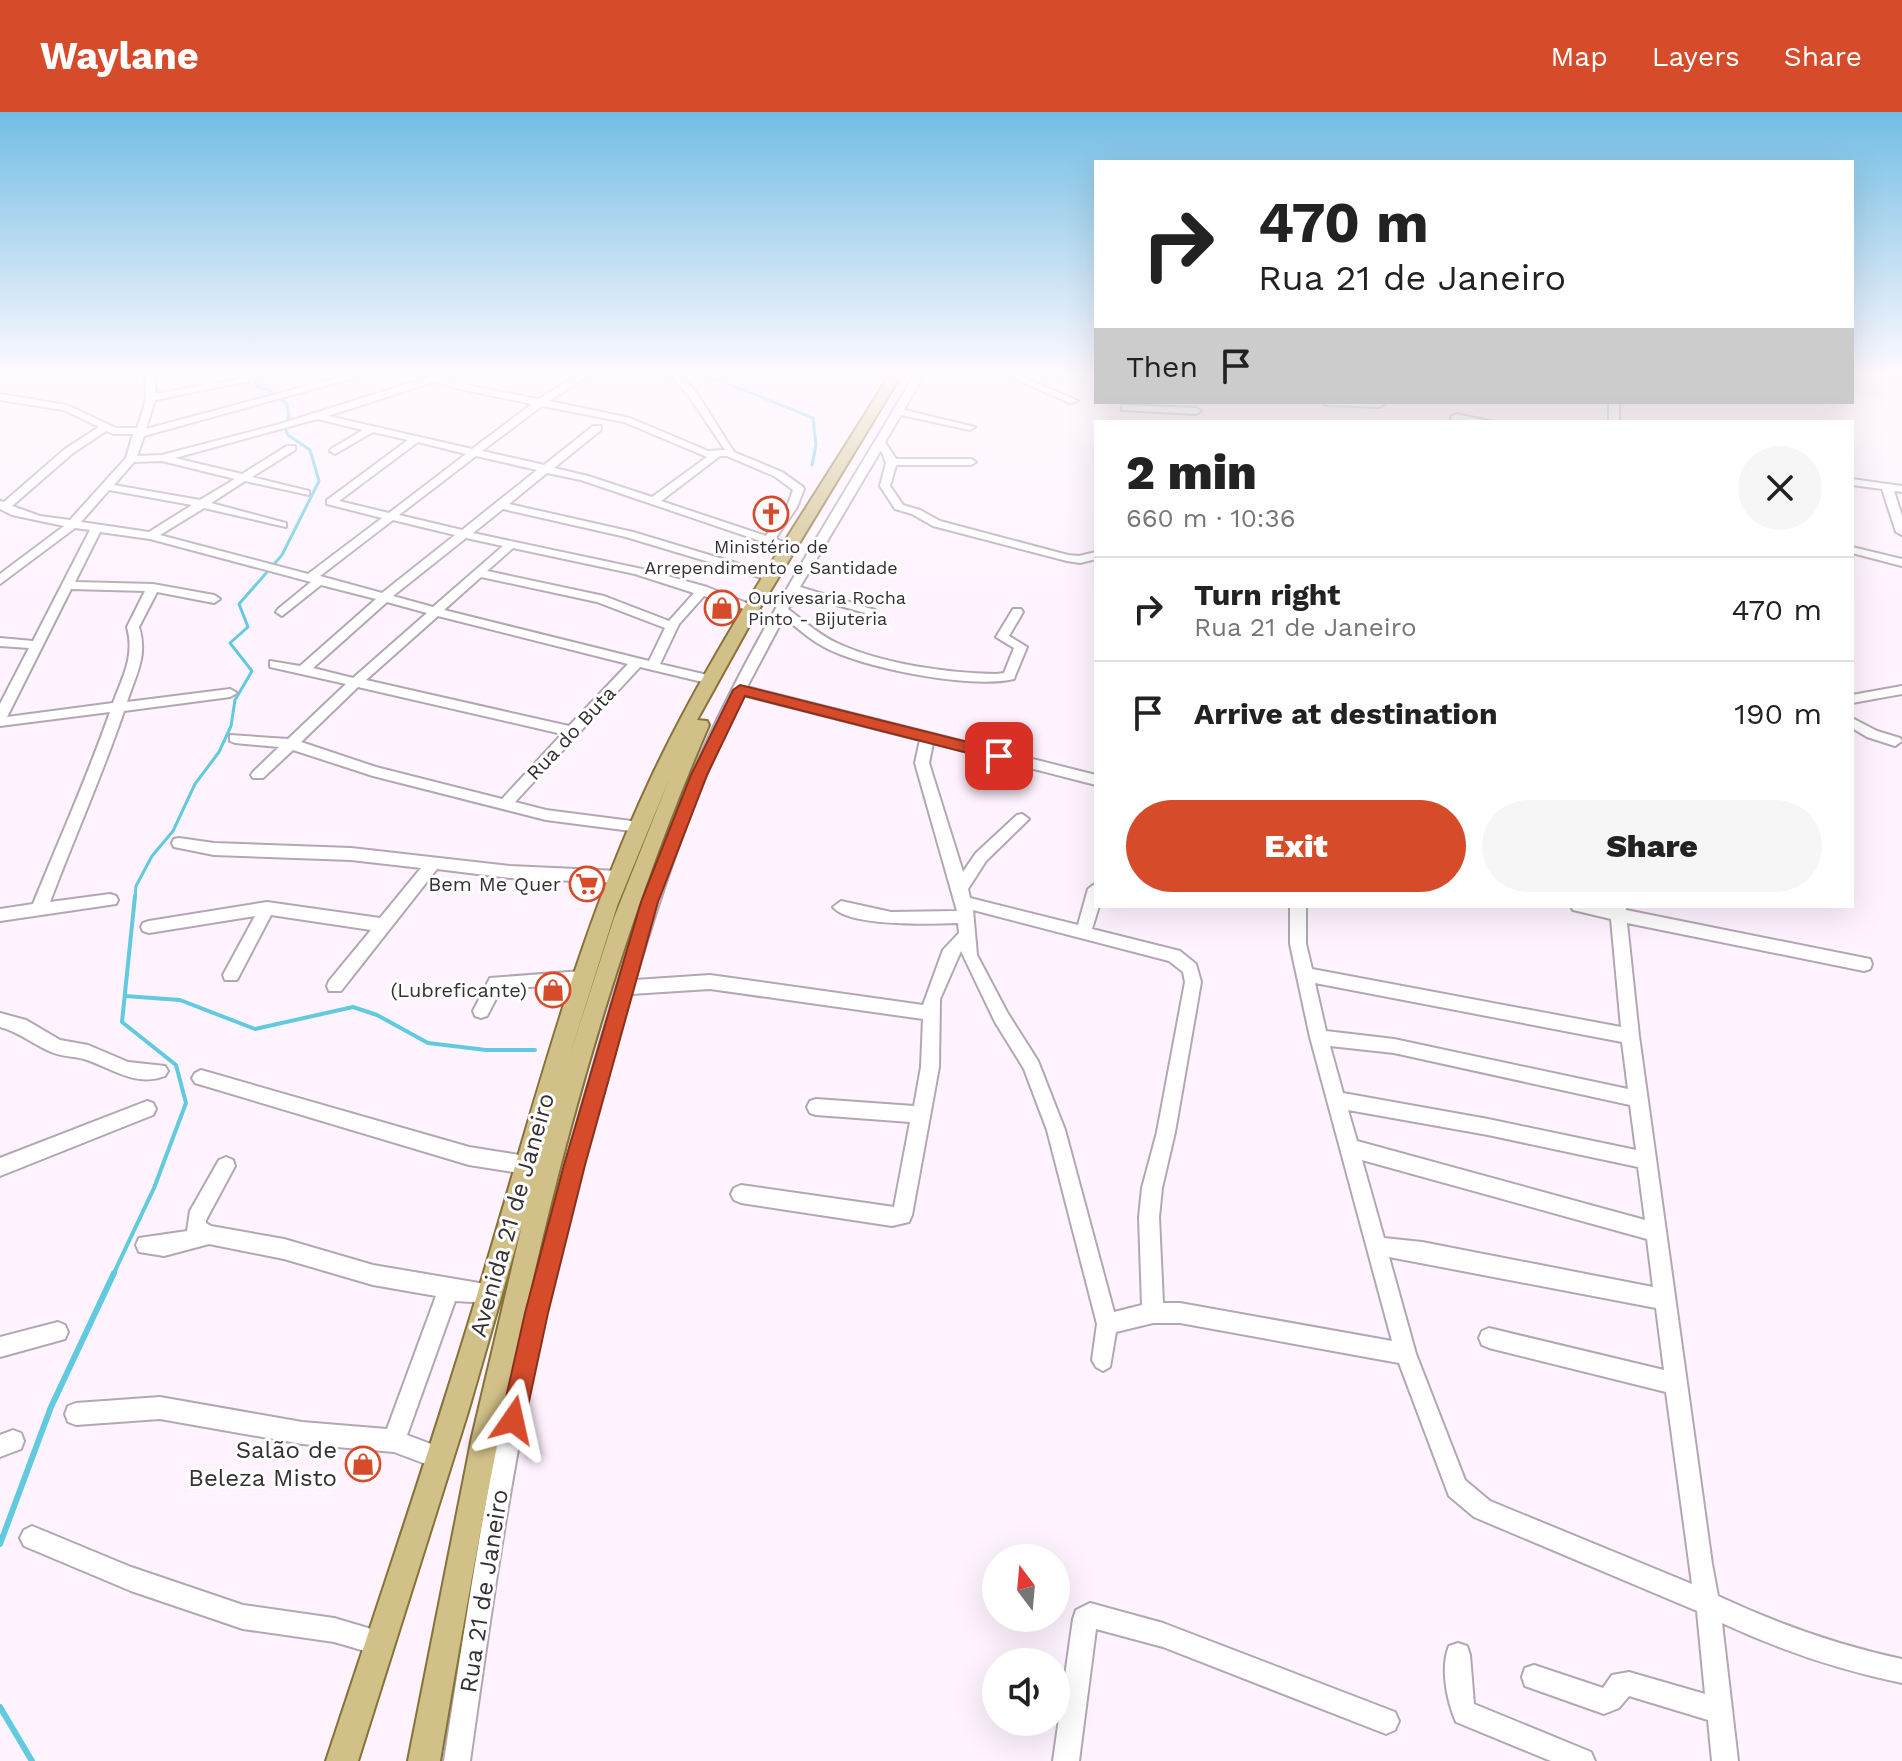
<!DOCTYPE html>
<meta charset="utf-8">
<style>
:root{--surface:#fff;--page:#f6f6f6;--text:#222;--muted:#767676;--line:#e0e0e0;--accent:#d64b2a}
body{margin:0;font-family:"Work Sans",sans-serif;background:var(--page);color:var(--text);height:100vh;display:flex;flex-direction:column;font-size:30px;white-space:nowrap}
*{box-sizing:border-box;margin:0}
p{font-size:26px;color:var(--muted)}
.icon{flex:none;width:44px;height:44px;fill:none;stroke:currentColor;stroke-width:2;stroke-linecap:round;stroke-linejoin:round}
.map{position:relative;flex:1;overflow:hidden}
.side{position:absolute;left:1094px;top:308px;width:760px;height:488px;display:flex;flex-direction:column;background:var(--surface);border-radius:0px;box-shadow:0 8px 32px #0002}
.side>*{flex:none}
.banner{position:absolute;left:1094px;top:48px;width:760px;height:244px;border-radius:0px;box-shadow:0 8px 32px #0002;background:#fff;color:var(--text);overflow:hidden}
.needle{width:52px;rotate:344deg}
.fabs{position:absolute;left:982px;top:1432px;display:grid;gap:16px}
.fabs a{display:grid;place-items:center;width:88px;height:88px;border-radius:50%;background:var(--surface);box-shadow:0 8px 32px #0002;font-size:40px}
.pin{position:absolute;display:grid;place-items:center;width:68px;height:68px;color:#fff;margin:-34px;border-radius:16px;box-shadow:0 4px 12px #0006}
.me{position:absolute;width:88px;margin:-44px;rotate:11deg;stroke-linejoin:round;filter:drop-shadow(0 0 6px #0008)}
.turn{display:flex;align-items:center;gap:28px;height:168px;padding:0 32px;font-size:36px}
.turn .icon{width:104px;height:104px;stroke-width:2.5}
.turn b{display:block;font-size:56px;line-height:68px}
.then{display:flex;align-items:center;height:76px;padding:0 32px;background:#0003;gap:16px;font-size:30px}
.round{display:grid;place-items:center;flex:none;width:84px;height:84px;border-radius:42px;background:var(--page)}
.headline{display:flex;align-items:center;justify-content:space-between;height:136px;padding:0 32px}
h1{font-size:48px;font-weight:800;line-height:60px}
.action{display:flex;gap:16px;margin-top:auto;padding:16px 32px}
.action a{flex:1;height:92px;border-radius:48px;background:var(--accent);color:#fff;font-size:32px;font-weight:800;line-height:92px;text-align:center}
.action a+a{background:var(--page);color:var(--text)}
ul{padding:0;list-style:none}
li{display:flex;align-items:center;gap:24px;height:104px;padding:0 32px;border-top:2px solid var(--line)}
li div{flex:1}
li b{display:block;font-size:30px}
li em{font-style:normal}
header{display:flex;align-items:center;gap:48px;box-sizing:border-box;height:112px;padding:0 40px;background:var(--accent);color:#fff}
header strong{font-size:38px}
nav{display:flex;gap:44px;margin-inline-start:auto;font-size:28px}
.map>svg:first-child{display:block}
</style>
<header>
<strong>Waylane</strong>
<nav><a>Map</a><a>Layers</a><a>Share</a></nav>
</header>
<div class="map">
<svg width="1902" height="1649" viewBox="0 0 1902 1649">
<rect width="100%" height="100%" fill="#fff3ff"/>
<path fill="#f5e4f5" d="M 1902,265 L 1902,291 L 1852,281 L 1852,265 Z"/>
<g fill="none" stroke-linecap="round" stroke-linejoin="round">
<path stroke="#62cadf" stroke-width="3" d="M 712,265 L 813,306 L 816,333 L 812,353
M 135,786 L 136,774 L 152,744 L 173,719 L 195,672 L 219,640 L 231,614 L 235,588 L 252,559 L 230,531 L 248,515 L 239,492 L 282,443 L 319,369 L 310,338 L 288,323 L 284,314 L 289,304 L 287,292 L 269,278 L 258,275 L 252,265"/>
<path stroke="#62cadf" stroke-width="4" d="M 125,884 L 180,888 L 255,917 L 353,895 L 377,903 L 428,931 L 486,938 L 535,938
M 113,1163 L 154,1076 L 186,991 L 176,953 L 122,910 L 135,784"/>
<path stroke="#62cadf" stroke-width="6" d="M 0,1432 L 51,1295 L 114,1161
M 0,1595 L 32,1649"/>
<g stroke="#b2a7b2" stroke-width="4">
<path id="minor" d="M 144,265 L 154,265 L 156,282 L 244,266 L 249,269 L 155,288 L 146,317 L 340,265 L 357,265 L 144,324 L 137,344 L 162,343 L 280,312 L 429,265 L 445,265 L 457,271 L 538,287 L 575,265 L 586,265 L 549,289 L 630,306 L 708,339 L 725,338 L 689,284 L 672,265 L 682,265 L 696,280 L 734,340 L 782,360 L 803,375 L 804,377 L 797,395 L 775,427 L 794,434 L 796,436 L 790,439 L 581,368 L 547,361 L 509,392 L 633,420 L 776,463 L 776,467 L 772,469 L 626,425 L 503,397 L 473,421 L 642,457 L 707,475 L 759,496 L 753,500 L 704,484 L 679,512 L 660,552 L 716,565 L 716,571 L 711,572 L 640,555 L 515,690 L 546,698 L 639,710 L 646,715 L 644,719 L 639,720 L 546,708 L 373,664 L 293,638 L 263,666 L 253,666 L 251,663 L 253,660 L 279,635 L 235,631 L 230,629 L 230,623 L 288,627 L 346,572 L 270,555 L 270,549 L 300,554 L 376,487 L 321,473 L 282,504 L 276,500 L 278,497 L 311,470 L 150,427 L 100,420 L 75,470 L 153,472 L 214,483 L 220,487 L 214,491 L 157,480 L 139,515 C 148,544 136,562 127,590 L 230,577 L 237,581 L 230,585 L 124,599 C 102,664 74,726 50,790 L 110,782 L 116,784 L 118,788 L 116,792 L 0,809 L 0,797 L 33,792 C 59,728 87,666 110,600 L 0,614 L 0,592 L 29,536 L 0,534 L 0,526 L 33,529 L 90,418 L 75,416 L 0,472 L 0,462 L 64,414 L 12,403 L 0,397 L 0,389 L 4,390 L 65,337 L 99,315 L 64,298 L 0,288 L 0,282 L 67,293 L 116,316 L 137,316 C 143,299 149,284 144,265 ZM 436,269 L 455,276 L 532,292 L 472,337 L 328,304 ZM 542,294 L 624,310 L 707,345 L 652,385 L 588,364 L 554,356 L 601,318 L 601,314 L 593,314 L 544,353 L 482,339 ZM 317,307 L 363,318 L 331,337 L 330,339 L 335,342 L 373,320 L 408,328 L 327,388 L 327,392 L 382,406 L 308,462 L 160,423 L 204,396 L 286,415 L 286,411 L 211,391 L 245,369 L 309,383 L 309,379 L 252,365 L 295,338 L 295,334 L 287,334 L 242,362 L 175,346 ZM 106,319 L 114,322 L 133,322 L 126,346 L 70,408 L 40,404 L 12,394 L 73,341 ZM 418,330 L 466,342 L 389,401 L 339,389 ZM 476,344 L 537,358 L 462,418 L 399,403 ZM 720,344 L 727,344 L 774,364 L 793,378 L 787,395 L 766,424 L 661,389 ZM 162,349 L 235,367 L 200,388 L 114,373 L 134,350 ZM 109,378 L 192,393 L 149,420 L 81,410 ZM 393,408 L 455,423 L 382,481 L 320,464 ZM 466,426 L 503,434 L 433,495 L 393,484 ZM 513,436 L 635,462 L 694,481 L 669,509 L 604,484 L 487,459 ZM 481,465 L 597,490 L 665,516 L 649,549 L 444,498 ZM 71,477 L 145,479 L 127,515 C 135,544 123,564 113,591 L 7,605 ZM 387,490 L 427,501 L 353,566 L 313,556 ZM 438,504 L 628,552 L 569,614 L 366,568 ZM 358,575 L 562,622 L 502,687 L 376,655 L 301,630 Z
M 913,265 L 922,265 L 904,298 L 975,315 L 970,318 L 901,303 L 885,330 L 896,347 L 971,347 L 976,350 L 971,353 L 896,353 L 890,374 L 903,393 L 920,398 L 940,409 L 1068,443 L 1079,444 L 1096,440 L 1096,447 L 1080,451 L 1067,449 L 933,414 L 912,402 L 895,397 L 880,374 L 886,351 L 881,338 L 800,475 L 875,498 L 869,502 L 797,482 L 788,497 C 804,509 820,524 839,532 C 883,552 947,561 996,562 L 1004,561 L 1014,536 L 996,525 L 1013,497 L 1021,497 L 1023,500 L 1009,524 L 1027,535 L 1015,564 L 1014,567 C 970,577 871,557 830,538 C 813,530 798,517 784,505 L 747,575 L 1096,663 L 1096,673 L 933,631 L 929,651 L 963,760 L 976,741 L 1017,703 L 1022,702 L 1029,707 L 986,749 L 968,777 L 970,786 L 1078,813 L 1088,777 L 1096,771 L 1096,794 L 1099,794 L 1092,817 L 1180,839 L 1196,852 L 1201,870 L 1175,1020 L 1162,1076 L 1159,1105 L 1163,1191 L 1180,1191 L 1392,1229 L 1310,925 L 1290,832 L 1290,794 L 1306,794 L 1306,832 L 1312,857 L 1621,915 L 1611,807 L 1573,798 L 1571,794 L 1626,794 L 1626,798 L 1870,847 L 1872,852 L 1870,857 L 1864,859 L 1627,811 L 1639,924 L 1712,1452 L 1718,1484 C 1778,1512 1837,1533 1902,1547 L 1902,1571 C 1839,1558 1780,1538 1722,1511 L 1738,1649 L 1712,1649 L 1708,1608 L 1629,1584 L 1619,1596 L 1604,1602 L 1525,1574 L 1522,1565 L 1525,1556 L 1534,1553 L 1603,1576 L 1612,1563 L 1629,1560 L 1705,1582 L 1697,1499 L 1474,1405 L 1449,1384 L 1399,1251 L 1180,1211 L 1153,1211 L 1116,1220 L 1110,1255 L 1103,1259 L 1096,1255 L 1092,1248 L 1097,1212 L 1047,1018 L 1024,957 L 995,910 L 961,839 L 940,887 L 939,955 L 912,1103 L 909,1110 L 892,1114 L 741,1091 L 734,1088 L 731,1082 L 734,1076 L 741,1073 L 894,1095 L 910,1010 L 816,1003 L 810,1001 L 807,995 L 810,989 L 816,987 L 914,994 L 921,955 L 923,907 L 710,877 L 631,882 C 594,1008 558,1136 532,1265 C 506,1392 488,1521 470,1649 L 444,1649 C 464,1520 483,1390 511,1262 C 533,1163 561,1066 589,969 C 621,857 654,746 702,640 C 761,509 841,389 913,265 ZM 743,583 L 920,628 L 915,651 L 957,799 L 891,800 L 841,789 L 833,795 C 849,815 932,812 958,811 L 959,821 L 943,838 L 923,893 L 710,863 L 635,868 C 664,771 697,674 743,583 ZM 973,798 L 1169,849 L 1183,860 L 1185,870 L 1157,1020 L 1142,1076 L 1139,1105 L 1142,1193 L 1114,1200 L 1065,1018 L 1038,949 L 1007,900 L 977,843 ZM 1315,871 L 1622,930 L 1628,977 L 1394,927 L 1326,919 ZM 1330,934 L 1394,941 L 1630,993 L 1636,1038 L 1488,1007 L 1343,981 ZM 1348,998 L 1488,1023 L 1638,1055 L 1645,1108 L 1357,1029 ZM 1362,1048 L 1647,1127 L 1653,1175 L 1422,1130 L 1384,1126 ZM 1389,1145 L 1656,1196 L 1664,1258 L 1489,1216 L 1482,1219 L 1479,1226 L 1482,1233 L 1489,1236 L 1666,1280 L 1692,1472 L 1490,1389 L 1465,1368 L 1416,1242 Z
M 1010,265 L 1023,265 L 1078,289 L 1070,291 Z
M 1322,290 L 1382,290 L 1384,292 L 1379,295 L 1327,293 Z
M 1609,290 L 1619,290 L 1619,310 L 1609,310 Z
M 1125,293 L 1196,296 L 1201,299 L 1196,302 L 1122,298 L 1122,294 Z
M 1456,302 L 1493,310 L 1452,310 L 1451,305 Z
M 1852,367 L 1902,374 L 1902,380 L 1894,379 L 1902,404 L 1902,423 L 1896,420 L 1882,377 L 1852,373 Z
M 1852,435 L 1902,447 L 1902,454 L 1852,441 Z
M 1902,574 L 1902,582 L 1852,591 L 1852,583 Z
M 1852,606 L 1877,619 L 1900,626 L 1902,629 L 1895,634 L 1867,625 L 1852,616 Z
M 179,726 L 214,731 L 351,736 L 510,754 L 619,759 L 627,765 L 619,771 L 510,766 L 437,757 L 341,879 L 329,879 L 327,874 L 329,869 L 371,818 L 271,803 L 237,868 L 225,868 L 223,863 L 255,804 L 149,821 L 143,819 L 141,815 L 143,811 L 149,809 L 267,790 L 380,806 L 421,756 L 351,748 L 214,743 L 174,735 L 172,731 L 174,727 Z
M 582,859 L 588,861 L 590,866 L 588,871 L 501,877 L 487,904 L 481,906 L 475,904 L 473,899 L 490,866 Z
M 0,901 L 26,908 L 60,928 L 88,933 L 128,950 L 165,954 L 168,959 L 165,964 C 136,975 113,957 87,948 C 76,944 62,945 51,940 C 33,932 19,920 0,915 Z
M 201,958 L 469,1035 L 526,1044 L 533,1047 L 535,1053 L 533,1059 L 526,1062 L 469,1053 L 195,971 L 192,966 L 195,961 Z
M 147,989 L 153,991 L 156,997 L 153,1003 L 0,1064 L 0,1046 Z
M 226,1045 L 233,1048 L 235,1054 L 206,1108 L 206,1111 L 211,1114 L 284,1127 L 373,1153 L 497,1174 L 500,1181 L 497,1188 L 490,1191 L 455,1189 L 407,1323 L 447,1338 L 450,1346 L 447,1354 L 439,1357 L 394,1340 L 302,1332 L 160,1307 L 76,1313 L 68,1310 L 65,1302 L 68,1294 L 76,1291 L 160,1285 L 302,1310 L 387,1317 L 436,1184 L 373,1173 L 284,1147 L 209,1132 L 164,1144 L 139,1140 L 136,1133 L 139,1126 L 187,1119 L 190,1099 L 219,1048 Z
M 58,1210 L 65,1213 L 68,1220 L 65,1227 L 0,1245 L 0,1225 Z
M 13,1318 L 21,1321 L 24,1329 L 21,1337 L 0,1345 L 0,1323 Z
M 32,1414 L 131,1455 L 243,1493 L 334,1506 L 388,1522 L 391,1531 L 388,1540 L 379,1543 L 334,1530 L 243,1517 L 131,1479 L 24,1434 L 20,1426 L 24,1418 Z
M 1090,1491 L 1163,1511 L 1395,1600 L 1399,1609 L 1395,1618 L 1386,1622 L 1163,1535 L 1096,1517 L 1079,1649 L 1053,1649 L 1073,1507 L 1076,1498 Z
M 1458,1531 L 1467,1534 L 1470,1543 L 1474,1592 L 1591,1640 L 1595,1649 L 1551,1649 L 1456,1610 C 1447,1589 1440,1556 1449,1534 Z"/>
</g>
<g stroke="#877237" stroke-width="4">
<path id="major" d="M 888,265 L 900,265 L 749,514 L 697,608 L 707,609 L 709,613 C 567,941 499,1298 440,1649 L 408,1649 L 472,1325 L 522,1113 L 468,1300 L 358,1649 L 326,1649 C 377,1494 430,1339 477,1183 C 530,1010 573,832 650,668 C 716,527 807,398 888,265 ZM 670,665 L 614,806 L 568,949 L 617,794 Z"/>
</g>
<use href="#minor" fill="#fff" fill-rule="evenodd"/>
<use href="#major" fill="#d1c088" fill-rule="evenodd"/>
</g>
<linearGradient id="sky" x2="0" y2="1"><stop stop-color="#72bde4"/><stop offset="0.53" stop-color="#fffaff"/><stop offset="1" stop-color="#fffaff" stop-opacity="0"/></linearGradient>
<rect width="1902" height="496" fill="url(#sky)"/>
<path fill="#d64b2a" stroke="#8b311b" stroke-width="2" d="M 740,573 L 999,638 L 1007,644 L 999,649 L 745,584 L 707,663 L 658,790 L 585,1053 L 548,1201 L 525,1308 L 522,1317 L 513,1321 L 504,1317 L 501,1308 L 525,1201 L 564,1053 L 641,790 L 691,663 L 733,578 Z"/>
<defs>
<g id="church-ring" transform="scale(1.8)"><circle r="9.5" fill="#fff" stroke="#d64b2a" stroke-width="1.5"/><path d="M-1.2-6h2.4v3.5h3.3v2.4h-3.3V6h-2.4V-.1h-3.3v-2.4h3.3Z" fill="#d64b2a"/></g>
<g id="shop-ring" transform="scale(1.8)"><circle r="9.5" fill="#fff" stroke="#d64b2a" stroke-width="1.5"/><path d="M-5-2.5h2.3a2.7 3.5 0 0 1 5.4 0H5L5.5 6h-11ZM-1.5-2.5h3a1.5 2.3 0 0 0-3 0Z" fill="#d64b2a"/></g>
<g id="supermarket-ring" transform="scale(1.8)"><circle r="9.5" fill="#fff" stroke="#d64b2a" stroke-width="1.5"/><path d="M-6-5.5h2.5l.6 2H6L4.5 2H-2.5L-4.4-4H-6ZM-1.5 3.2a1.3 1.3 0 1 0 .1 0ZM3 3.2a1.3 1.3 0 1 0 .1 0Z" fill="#d64b2a"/></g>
</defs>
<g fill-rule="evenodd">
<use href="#church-ring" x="771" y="402"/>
<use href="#shop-ring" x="722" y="496"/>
<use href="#supermarket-ring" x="587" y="772"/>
<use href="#shop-ring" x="553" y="878"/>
<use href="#shop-ring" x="363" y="1352"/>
</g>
<g text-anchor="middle" stroke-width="6" stroke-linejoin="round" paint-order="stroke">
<g font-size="18" fill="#343034" stroke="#fff">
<text x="771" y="441">Ministério de<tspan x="771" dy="21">Arrependimento e Santidade</tspan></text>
<text x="748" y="492" text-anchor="start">Ourivesaria Rocha<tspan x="748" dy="21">Pinto - Bijuteria</tspan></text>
</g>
<g font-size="20" fill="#343034" stroke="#fff">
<text transform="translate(571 621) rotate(-47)" y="7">Rua do Buta</text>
</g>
<g font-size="20" fill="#343034" stroke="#fff" text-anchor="end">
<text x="561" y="779">Bem Me Quer</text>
<text x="527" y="885">(Lubreficante)</text>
</g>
<g font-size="24" fill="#343034" stroke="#fff">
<text transform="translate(512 1103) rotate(-74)" y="8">Avenida 21 de Janeiro</text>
<text transform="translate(484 1479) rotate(-81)" y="8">Rua 21 de Janeiro</text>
</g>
<g font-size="24" fill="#343034" stroke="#fff" text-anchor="end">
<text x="337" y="1346">Salão de<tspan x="337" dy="28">Beleza Misto</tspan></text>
</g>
</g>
</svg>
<div class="fabs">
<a><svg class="needle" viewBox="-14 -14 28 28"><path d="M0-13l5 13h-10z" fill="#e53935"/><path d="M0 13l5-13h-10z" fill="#767676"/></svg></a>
<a><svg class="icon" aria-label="sound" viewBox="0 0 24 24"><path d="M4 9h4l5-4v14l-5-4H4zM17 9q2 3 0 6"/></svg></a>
</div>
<div class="pin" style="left:999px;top:644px;background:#d93025"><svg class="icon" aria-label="arrive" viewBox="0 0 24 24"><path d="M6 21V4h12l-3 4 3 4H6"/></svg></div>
<svg class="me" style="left:513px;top:1308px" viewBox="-20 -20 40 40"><path d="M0-17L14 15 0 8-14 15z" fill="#d64b2a" stroke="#fff" stroke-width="4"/></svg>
<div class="banner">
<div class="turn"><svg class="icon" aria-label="right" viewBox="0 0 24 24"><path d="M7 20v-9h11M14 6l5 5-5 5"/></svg><div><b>470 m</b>Rua 21 de Janeiro</div></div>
<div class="then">Then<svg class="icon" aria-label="arrive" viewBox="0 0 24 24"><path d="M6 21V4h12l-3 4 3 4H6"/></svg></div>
</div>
<section class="side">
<div class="headline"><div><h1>2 min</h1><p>660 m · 10:36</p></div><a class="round"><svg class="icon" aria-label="close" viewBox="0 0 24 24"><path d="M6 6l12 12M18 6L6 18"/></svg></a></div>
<ul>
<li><svg class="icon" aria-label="right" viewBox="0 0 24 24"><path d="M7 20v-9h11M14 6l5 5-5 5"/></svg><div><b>Turn right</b><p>Rua 21 de Janeiro</p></div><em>470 m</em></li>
<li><svg class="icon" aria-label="arrive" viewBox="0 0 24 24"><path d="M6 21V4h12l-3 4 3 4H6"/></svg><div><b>Arrive at destination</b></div><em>190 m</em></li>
</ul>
<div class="action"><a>Exit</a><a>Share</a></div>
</section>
</div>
